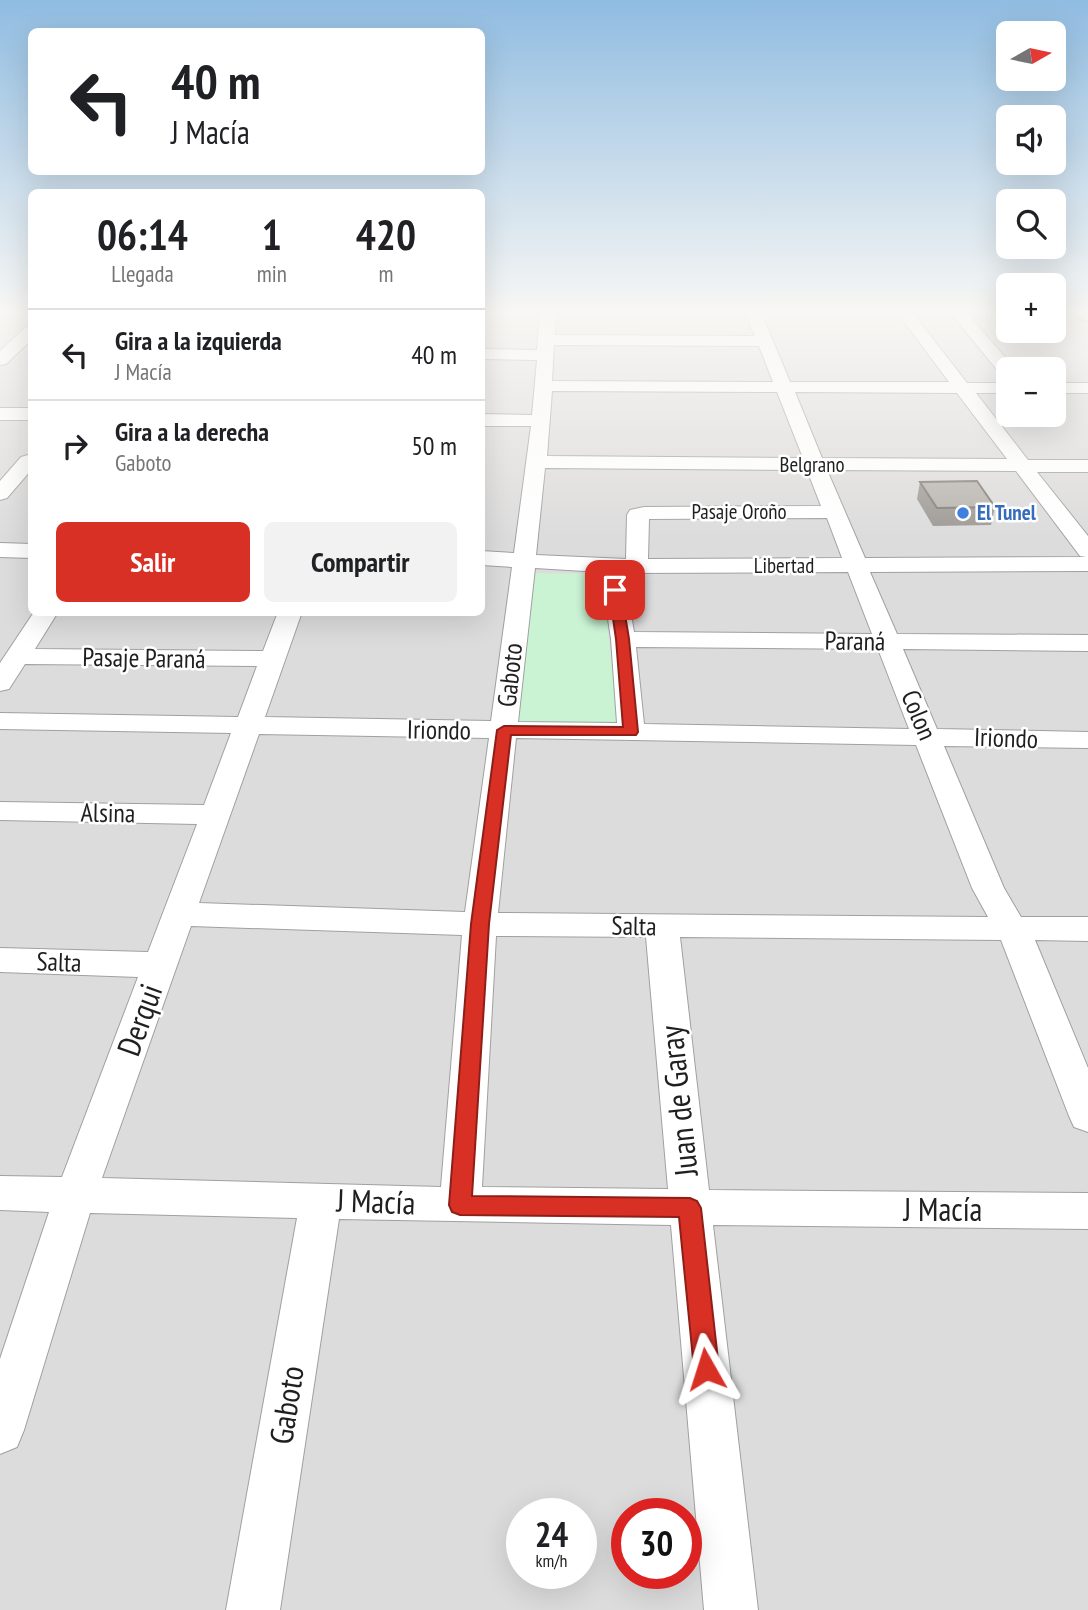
<!DOCTYPE html>
<html lang="es">
<meta charset="utf-8">
<style>
:root{--surface:#fff;--page:#f2f2f2;--text:#202124;--muted:#757577;--line:#e0e0e0;--accent:#d93025}
body{margin:0;font-family:"PT Sans Narrow",sans-serif;background:var(--page);color:var(--text);height:100vh;display:flex;flex-direction:column;font-size:26px;white-space:nowrap}
*{box-sizing:border-box;margin:0}
p{font-size:23px;color:var(--muted)}
.icon{flex:none;width:38px;height:38px;fill:none;stroke:currentColor;stroke-width:2;stroke-linecap:round;stroke-linejoin:round}
.map{position:relative;flex:1;overflow:hidden}
.details{position:absolute;left:28px;top:189px;width:457px;height:427px;display:flex;flex-direction:column;background:var(--surface);border-radius:10px;box-shadow:0 7px 28px #0002}
.details>*{flex:none}
.guide{position:absolute;left:28px;top:28px;width:457px;height:147px;border-radius:10px;box-shadow:0 7px 28px #0002;background:#fff;color:var(--text);overflow:hidden}
.needle{width:46px;rotate:81deg}
.buttons{position:absolute;left:996px;top:21px;display:grid;gap:14px}
.buttons a{display:grid;place-items:center;width:70px;height:70px;border-radius:10px;background:var(--surface);box-shadow:0 7px 28px #0002;font-size:35px}
.speed{position:absolute;left:506px;top:1498px;display:flex;gap:14px;font-size:35px;font-weight:700;text-align:center}
.speed>*{display:grid;place-content:center;width:91px;height:91px;border-radius:50%;background:var(--surface);box-shadow:0 7px 28px #0002;line-height:1}
.speed small{font-size:18px;font-weight:400}
.speed .limit{border:10px solid #d22;background:#fff;color:#111}
.pin{position:absolute;display:grid;place-items:center;width:60px;height:60px;color:#fff;margin:-30px;border-radius:14px;box-shadow:0 4px 10px #0006}
.me{position:absolute;width:77px;margin:-38px;rotate:354deg;stroke-linejoin:round;filter:drop-shadow(0 0 5px #0008)}
.turn{display:flex;align-items:center;gap:24px;height:147px;padding:0 28px;font-size:32px}
.turn .icon{width:91px;height:91px;stroke-width:2.5}
.turn b{display:block;font-size:49px;line-height:60px}
.eta{display:flex;justify-content:space-evenly;align-items:center;height:119px;text-align:center}
.eta b{font-size:42px;font-weight:700;line-height:49px}
.primary-button{display:flex;gap:14px;margin-top:auto;padding:14px 28px}
.primary-button a{flex:1;height:80px;border-radius:10px;background:var(--accent);color:#fff;font-size:28px;font-weight:700;line-height:80px;text-align:center}
.primary-button a+a{background:var(--page);color:var(--text)}
ul{padding:0;list-style:none}
li{display:flex;align-items:center;gap:21px;height:91px;padding:0 28px;border-top:2px solid var(--line)}
li div{flex:1}
li b{display:block;font-size:26px}
li em{font-style:normal}
.map>svg:first-child{display:block}
</style>
<div class="map">
<svg width="1088" height="1610" viewBox="0 0 1088 1610">
<rect width="100%" height="100%" fill="#efede7"/>
<path fill="#dddcdc" fill-rule="evenodd" d="M 0,312 L 31,312 L 32,612 L 481,612 L 481,312 L 1008,312 L 1008,331 L 1054,331 L 1054,312 L 1088,312 L 1088,1610 L 0,1610 ZM 1008,369 L 1054,369 L 1054,415 L 1008,415 ZM 522,1514 L 581,1514 L 581,1573 L 522,1573 ZM 626,1514 L 686,1514 L 686,1573 L 626,1573 Z"/>
<path fill="#c9f3d3" d="M 531,573 L 602,574 L 618,722 L 517,722 Z"/>
<g fill="none" stroke-linecap="round" stroke-linejoin="round">
<g stroke="#a0a0a0" stroke-width="2">
<path id="minor" d="M 540,312 L 556,312 L 555,335 L 755,336 L 745,312 L 761,312 L 790,382 L 949,382 L 897,312 L 912,312 L 967,383 L 1008,383 L 1008,393 L 976,393 L 1028,460 L 1088,460 L 1088,472 L 1037,472 L 1088,536 L 1088,571 L 870,572 L 897,634 L 1088,635 L 1088,651 L 903,649 L 937,729 L 1088,732 L 1088,748 L 944,746 L 1004,888 L 1021,917 L 1088,917 L 1088,941 L 1035,940 L 1088,1068 L 1088,1132 L 1074,1127 L 1069,1116 L 1001,940 L 680,937 L 709,1190 L 1088,1193 L 1088,1229 L 713,1225 L 758,1610 L 704,1610 L 671,1225 L 339,1219 L 280,1610 L 226,1610 L 297,1218 L 90,1213 L 24,1430 L 17,1447 L 0,1454 L 0,1359 L 49,1212 L 0,1210 L 0,1176 L 62,1177 L 138,977 L 0,972 L 0,948 L 148,952 L 197,824 L 0,820 L 0,802 L 204,805 L 231,733 L 0,729 L 0,713 L 238,717 L 257,666 L 25,664 L 9,689 L 0,691 L 0,663 L 34,612 L 58,612 L 35,649 L 263,651 L 278,612 L 302,612 L 265,717 L 491,721 L 512,567 L 481,565 L 481,551 L 514,553 L 531,426 L 481,426 L 481,414 L 532,415 L 537,360 L 481,359 L 481,349 L 537,350 ZM 554,345 L 759,346 L 773,382 L 552,381 ZM 552,391 L 777,392 L 803,458 L 547,456 ZM 795,392 L 957,393 L 1007,459 L 822,458 ZM 545,468 L 807,470 L 821,506 L 644,507 L 630,510 L 627,515 L 626,559 L 536,555 ZM 827,470 L 1016,471 L 1080,556 L 1086,557 L 865,558 ZM 827,518 L 842,558 L 648,559 L 649,519 ZM 535,568 L 601,572 L 611,639 L 617,723 L 518,722 ZM 848,572 L 872,634 L 634,632 L 624,573 ZM 636,647 L 878,649 L 909,729 L 644,724 ZM 259,734 L 489,738 L 465,912 L 199,903 ZM 516,738 L 916,745 L 972,888 L 988,917 L 498,913 ZM 191,926 L 462,935 L 441,1187 L 102,1178 ZM 496,936 L 646,937 L 668,1189 L 482,1187 Z
M 950,312 L 966,312 L 1015,369 L 1008,369 L 1008,377 L 1002,376 Z
M 32,325 L 32,339 L 6,364 L 0,365 L 0,351 L 26,327 Z
M 1054,383 L 1088,383 L 1088,393 L 1054,393 Z
M 0,408 L 32,408 L 32,420 L 0,420 Z
M 28,455 L 32,456 L 32,469 L 7,498 L 0,500 L 0,481 L 21,457 Z
M 0,543 L 32,544 L 32,558 L 0,557 Z"/>
</g>
<g stroke="#887312" stroke-width="3">
<path id="major" d="M 1075,312 L 1088,312 L 1088,321 L 1081,319 Z"/>
</g>
<use href="#minor" fill="#fff" fill-rule="evenodd"/>
<use href="#major" fill="#f1dda9" fill-rule="evenodd"/>
</g>
<path fill="#9e9a95" d="M 920,482 L 995,507 L 991,525 L 933,526 L 917,499 Z"/>
<path fill="#b8b3ad" stroke="#817d79" stroke-width="2" d="M 977,481 L 995,507 L 937,508 L 920,482 Z"/>
<linearGradient id="sky" x2="0" y2="1"><stop stop-color="#90bce1"/><stop offset="0.58" stop-color="#f8f7f4"/><stop offset="1" stop-color="#f8f7f4" stop-opacity="0"/></linearGradient>
<rect width="1088" height="538" fill="url(#sky)"/>
<path fill="#d93025" stroke="#8d1f18" stroke-width="2" d="M 615,586 L 621,590 L 629,639 L 638,732 L 636,735 L 511,735 L 489,924 L 472,1196 L 690,1198 L 697,1201 L 701,1208 L 719,1369 L 715,1377 L 706,1380 L 698,1377 L 694,1369 L 679,1217 L 460,1215 L 452,1212 L 449,1205 L 471,924 L 497,730 L 504,726 L 623,727 L 616,639 L 609,590 Z"/>
<circle fill="#3f7fe0" stroke="#fff" stroke-width="2.5" cx="963" cy="513" r="7"/>
<g text-anchor="middle" stroke-width="5" stroke-linejoin="round" paint-order="stroke">
<g font-size="21" fill="#1f1f1f" stroke="#fff">
<text x="812" y="472">Belgrano</text>
<text x="739" y="519">Pasaje Oroño</text>
<text x="784" y="573">Libertad</text>
</g>
<g font-size="21" font-weight="bold" fill="#366cbe" stroke="#fff" text-anchor="start">
<text x="977" y="520">El Tunel</text>
</g>
<g font-size="26" fill="#1f1f1f" stroke="#fff">
<text transform="translate(855 641) rotate(1)" y="9">Paraná</text>
<text transform="translate(144 658) rotate(1)" y="9">Pasaje Paraná</text>
<text transform="translate(510 675) rotate(-84)" y="9">Gaboto</text>
<text transform="translate(919 715) rotate(67)" y="9">Colon</text>
<text transform="translate(439 730) rotate(1)" y="9">Iriondo</text>
<text transform="translate(1006 738) rotate(2)" y="9">Iriondo</text>
<text transform="translate(108 813) rotate(1)" y="9">Alsina</text>
<text transform="translate(634 926) rotate(1)" y="9">Salta</text>
<text transform="translate(59 962) rotate(2)" y="9">Salta</text>
</g>
<g font-size="32" fill="#1f1f1f" stroke="#fff">
<text transform="translate(140 1020) rotate(-70)" y="11">Derqui</text>
<text transform="translate(679 1101) rotate(-96)" y="11">Juan de Garay</text>
<text transform="translate(376 1202) rotate(2)" y="11">J Macía</text>
<text x="943" y="1221">J Macía</text>
<text transform="translate(287 1405) rotate(-81)" y="11">Gaboto</text>
</g>
</g>
</svg>
<div class="buttons">
<a><svg class="needle" viewBox="-14 -14 28 28"><path d="M0-13l5 13h-10z" fill="#e53935"/><path d="M0 13l5-13h-10z" fill="#757577"/></svg></a>
<a><svg class="icon" aria-label="sound" viewBox="0 0 24 24"><path d="M4 9h4l5-4v14l-5-4H4zM17 9q2 3 0 6"/></svg></a>
<a><svg class="icon" aria-label="search" viewBox="0 0 24 24"><circle cx="10" cy="10" r="6"/><path d="M15 15l6 6"/></svg></a>
<a>+</a>
<a>−</a>
</div>
<div class="speed"><div>24<small>km/h</small></div><div class="limit">30</div></div>
<div class="pin" style="left:615px;top:590px;background:#d93025"><svg class="icon" aria-label="arrive" viewBox="0 0 24 24"><path d="M6 21V4h12l-3 4 3 4H6"/></svg></div>
<svg class="me" style="left:706px;top:1369px" viewBox="-20 -20 40 40"><path d="M0-17L14 15 0 8-14 15z" fill="#d93025" stroke="#fff" stroke-width="4"/></svg>
<div class="guide">
<div class="turn"><svg class="icon" aria-label="left" viewBox="0 0 24 24"><path d="M17 20v-9H6M10 6l-5 5 5 5"/></svg><div><b>40 m</b>J Macía</div></div>
</div>
<section class="details">
<div class="eta">
<div><b>06:14</b><p>Llegada</p></div>
<div><b>1</b><p>min</p></div>
<div><b>420</b><p>m</p></div>
</div>
<ul>
<li><svg class="icon" aria-label="left" viewBox="0 0 24 24"><path d="M17 20v-9H6M10 6l-5 5 5 5"/></svg><div><b>Gira a la izquierda</b><p>J Macía</p></div><em>40 m</em></li>
<li><svg class="icon" aria-label="right" viewBox="0 0 24 24"><path d="M7 20v-9h11M14 6l5 5-5 5"/></svg><div><b>Gira a la derecha</b><p>Gaboto</p></div><em>50 m</em></li>
</ul>
<div class="primary-button"><a>Salir</a><a>Compartir</a></div>
</section>
</div>
